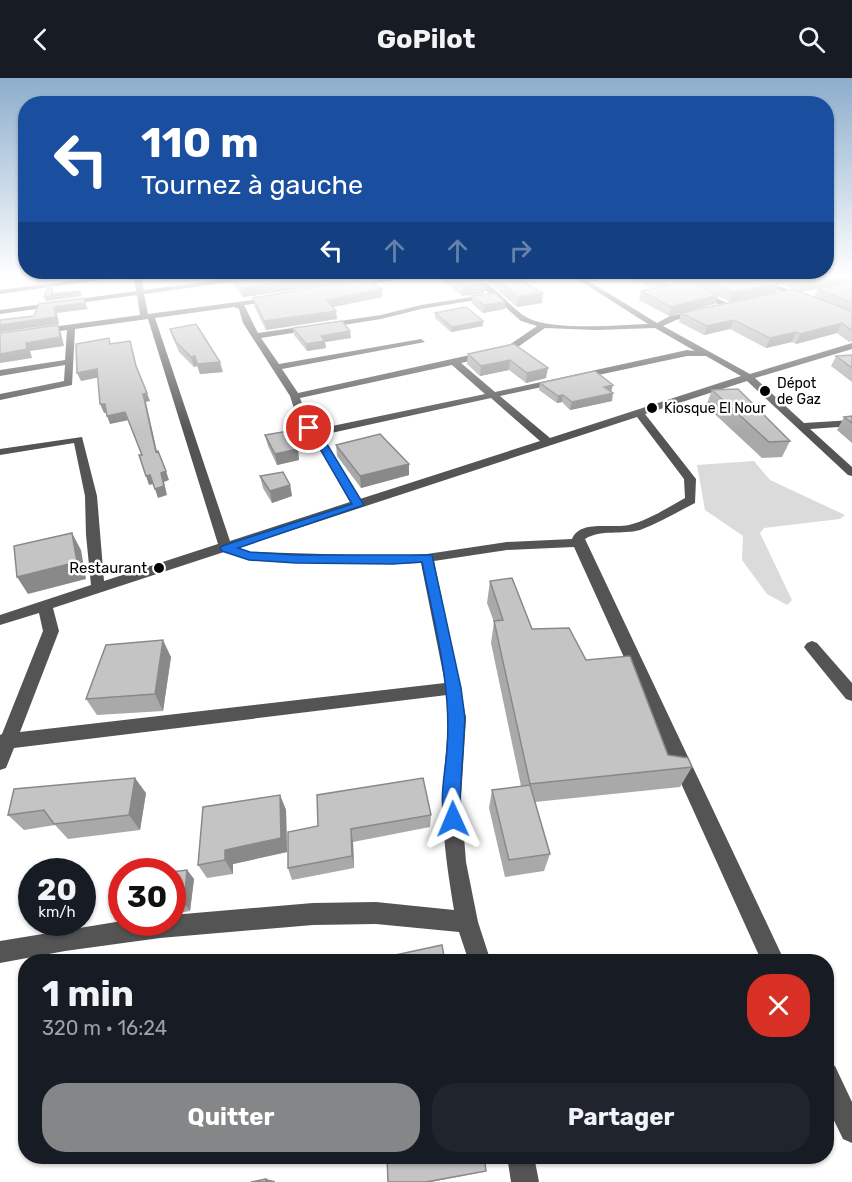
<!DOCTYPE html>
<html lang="fr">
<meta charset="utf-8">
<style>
:root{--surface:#171b24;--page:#20242c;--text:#f1f3f6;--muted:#9ea1a6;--accent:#858687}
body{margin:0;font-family:Rubik,sans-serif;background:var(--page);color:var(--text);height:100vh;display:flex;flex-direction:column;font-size:22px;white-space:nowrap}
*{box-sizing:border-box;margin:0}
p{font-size:20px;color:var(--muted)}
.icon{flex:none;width:33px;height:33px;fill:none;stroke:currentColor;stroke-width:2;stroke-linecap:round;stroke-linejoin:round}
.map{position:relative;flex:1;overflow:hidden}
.details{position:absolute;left:18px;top:876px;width:816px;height:210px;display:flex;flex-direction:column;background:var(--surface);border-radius:24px;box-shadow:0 2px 4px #0004}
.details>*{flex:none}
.hud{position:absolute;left:18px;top:18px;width:816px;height:183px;border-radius:24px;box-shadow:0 2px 4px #0004;background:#1a4fa0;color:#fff;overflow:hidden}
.speed{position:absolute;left:18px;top:780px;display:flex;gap:12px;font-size:30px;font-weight:700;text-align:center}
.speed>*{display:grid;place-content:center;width:78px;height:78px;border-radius:50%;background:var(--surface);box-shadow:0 2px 4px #0004;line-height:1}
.speed small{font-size:15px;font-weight:400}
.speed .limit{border:9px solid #d22;background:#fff;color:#111}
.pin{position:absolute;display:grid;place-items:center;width:51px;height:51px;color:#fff;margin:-26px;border:3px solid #fff;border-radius:50%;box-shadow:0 2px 6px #0007}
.me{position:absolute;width:66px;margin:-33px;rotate:359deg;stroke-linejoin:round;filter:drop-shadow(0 0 4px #0008)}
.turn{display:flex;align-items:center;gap:21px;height:126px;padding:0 24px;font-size:27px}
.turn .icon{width:78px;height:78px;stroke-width:2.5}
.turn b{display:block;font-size:42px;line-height:51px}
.lanes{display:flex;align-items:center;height:57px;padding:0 24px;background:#0003;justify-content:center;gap:30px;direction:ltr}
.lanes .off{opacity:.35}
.round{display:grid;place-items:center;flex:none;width:63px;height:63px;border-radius:24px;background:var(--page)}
.headline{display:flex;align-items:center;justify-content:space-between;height:102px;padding:0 24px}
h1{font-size:36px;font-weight:700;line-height:45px}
.primary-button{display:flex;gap:12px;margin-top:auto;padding:12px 24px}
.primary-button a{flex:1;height:69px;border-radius:24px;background:var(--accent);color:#fff;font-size:24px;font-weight:700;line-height:69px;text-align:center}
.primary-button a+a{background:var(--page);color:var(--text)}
header{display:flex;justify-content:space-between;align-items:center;height:78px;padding:0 24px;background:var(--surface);font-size:27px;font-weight:700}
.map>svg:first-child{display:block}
</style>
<header><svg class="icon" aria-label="back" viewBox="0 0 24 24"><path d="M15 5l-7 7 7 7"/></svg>GoPilot<svg class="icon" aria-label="search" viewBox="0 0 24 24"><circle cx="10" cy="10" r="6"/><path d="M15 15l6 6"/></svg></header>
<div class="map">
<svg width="852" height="1104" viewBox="0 0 852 1104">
<rect width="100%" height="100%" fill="#fff"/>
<path fill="#dbdbdb" d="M 754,383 L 770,402 L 845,437 L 840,441 L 764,450 L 760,455 L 792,522 L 787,527 L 767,516 L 742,482 L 743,458 L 705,432 L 697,387 Z"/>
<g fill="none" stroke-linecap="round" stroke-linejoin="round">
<path fill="#545454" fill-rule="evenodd" d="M 103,199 L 121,199 L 0,216 L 0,212 Z
M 134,199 L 141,199 L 144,212 L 240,199 L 256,199 L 253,201 L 144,216 L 148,236 L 275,219 L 275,223 L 244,227 L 258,255 L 381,237 L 421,227 L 490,216 L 468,199 C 492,199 508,230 528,240 C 553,253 618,247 648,246 L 574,199 L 582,199 L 657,245 L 670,238 L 704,231 L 704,235 L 676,242 L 663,248 L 750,296 L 852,265 L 852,271 L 755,300 L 804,345 L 852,342 L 852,348 L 810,351 L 852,389 L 852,398 L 848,397 L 747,303 L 645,336 L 696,401 L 695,425 C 677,434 659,445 640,452 C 622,457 600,451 585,461 L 785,884 L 762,884 L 574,469 L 507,472 L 434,483 L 466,640 L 461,720 L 466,784 L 478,844 L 491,884 L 469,884 L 459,854 L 376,846 L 313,847 L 160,860 L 65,873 L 0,885 L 0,863 L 122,843 L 172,844 L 172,837 L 313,825 L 376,824 L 454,832 C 448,795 442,758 443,720 C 443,685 451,652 447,617 L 14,670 L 6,690 L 0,692 L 0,657 L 2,656 L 43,553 L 39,535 L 0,547 L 0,537 L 91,507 L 86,457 L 85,418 L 74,365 L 0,377 L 0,371 L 82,359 L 97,418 L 104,503 L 218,466 L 148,241 L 75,251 L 72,307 L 0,322 L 0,316 L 64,303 L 65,287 L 0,298 L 0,292 L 65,282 L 67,252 L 0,262 L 0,256 L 140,237 L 137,217 L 0,236 L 0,232 L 136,213 ZM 494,219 L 521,243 L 537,248 L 506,269 L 298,315 L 282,291 L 425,264 L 421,261 L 279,286 L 261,260 L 381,241 L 421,231 ZM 234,229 L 239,231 L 243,245 L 290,318 L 299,346 L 312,357 L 350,424 L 230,463 L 155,240 ZM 545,250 L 596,252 L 655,250 L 695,273 L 687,272 L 495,314 L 461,285 L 512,273 ZM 687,278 L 706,278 L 741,298 L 550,360 L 500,318 ZM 452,287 L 485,316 L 318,351 L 309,345 L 300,320 ZM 491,320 L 540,363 L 360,421 L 322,357 ZM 637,339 L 684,401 L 685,420 C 667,430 649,442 629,447 C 612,451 580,441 572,461 L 507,464 L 427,476 L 393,478 L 250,474 L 238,470 ZM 224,474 L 249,482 L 393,486 L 421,485 L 445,605 L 20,654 L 59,553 L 53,530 Z
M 393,199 L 409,199 L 352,209 L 348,207 Z
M 663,199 L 672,199 L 733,228 L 726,230 Z
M 748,199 L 758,199 L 809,220 L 802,222 Z
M 812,563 L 817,565 L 852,605 L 852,623 L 846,621 L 807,573 L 804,569 L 807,565 Z
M 826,985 L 835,988 L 852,1024 L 852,1065 L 843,1061 L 826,1026 Z
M 507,1078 L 534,1078 L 539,1104 L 511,1104 Z"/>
</g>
<path fill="#a9a9a9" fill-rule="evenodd" d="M 231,199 L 370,199 L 360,200 L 361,202 L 382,211 L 382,219 L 332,229 L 337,241 L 266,252 L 254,228 L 253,220 L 360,202 L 243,219 L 233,205 Z
M 438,199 L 515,199 L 542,225 L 517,229 L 486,202 L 478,200 L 485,205 L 484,215 L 462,218 Z
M 639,199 L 852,199 L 852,263 L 849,264 L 837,255 L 796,266 L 792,264 L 766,270 L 730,251 L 704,257 L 679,244 L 681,235 L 799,213 L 779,206 L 776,214 L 730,224 L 718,218 L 715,226 L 669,238 L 639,222 L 641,213 L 653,211 L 638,203 ZM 840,207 L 818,211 L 814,219 L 799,214 Z
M 472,218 L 505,231 L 483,235 L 472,226 Z
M 435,235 L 483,243 L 483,248 L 451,254 L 435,240 Z
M 293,250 L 351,260 L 325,264 L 326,270 L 307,273 L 294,257 Z
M 170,251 L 223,294 L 200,296 L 197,288 L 194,289 L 179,274 L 173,260 Z
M 498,269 L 546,300 L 526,305 L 509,292 L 480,298 L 467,286 L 468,276 Z
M 852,277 L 852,304 L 831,288 L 836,278 Z
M 540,305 L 611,314 L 612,323 L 570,332 L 562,324 L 557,325 L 539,312 Z
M 712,312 L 790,363 L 782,379 L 762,380 L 706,328 Z
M 852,338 L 852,365 L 837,352 L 844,339 Z
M 265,357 L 298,371 L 299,382 L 277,387 L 268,368 Z
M 336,367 L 409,397 L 361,410 L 337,378 Z
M 260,398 L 290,407 L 292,418 L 272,425 L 263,410 Z
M 490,503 L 532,551 L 586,582 L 668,677 L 692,689 L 680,709 L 535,724 L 550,776 L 544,793 L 505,799 L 489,730 L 492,712 L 521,708 L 491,565 L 494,544 L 487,525 Z
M 171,579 L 163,633 L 97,637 L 86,621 Z
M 146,715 L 140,752 L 68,761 L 55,747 L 24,752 L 8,737 Z
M 280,717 L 286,732 L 287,774 L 233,786 L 233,796 L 207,800 L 198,787 Z
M 431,737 L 430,749 L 353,764 L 354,790 L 292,802 L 288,790 L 288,754 Z
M 187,792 L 194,801 L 190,833 L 172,836 L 172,794 Z
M 122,801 L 122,841 L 113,832 Z
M 486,1093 L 484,1094 L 431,1104 L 388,1104 Z"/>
<path fill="#898989" d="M 317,199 L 370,199 L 360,200 L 361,202 L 243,219 L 241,210 Z
M 839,199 L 852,199 L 852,205 L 799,214 L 803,205 Z
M 485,205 L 484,215 L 462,218 L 463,209 Z
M 779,205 L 776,214 L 730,224 L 733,215 Z
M 51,206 L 54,217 L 80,213 L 82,218 L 46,223 L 44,219 Z
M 382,211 L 382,219 L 328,230 L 327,222 Z
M 543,215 L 542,225 L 517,229 L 518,219 Z
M 718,217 L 715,226 L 669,238 L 671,229 Z
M 505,224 L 505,231 L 483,235 L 484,227 Z
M 85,225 L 88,231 L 57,235 L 59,246 L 0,254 L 0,247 L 56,239 L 54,229 Z
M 336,233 L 337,241 L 266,252 L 264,243 Z
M 734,242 L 730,251 L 704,257 L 707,248 Z
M 483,243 L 483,248 L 451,254 L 452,249 Z
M 842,245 L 837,255 L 796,266 L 800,256 Z
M 58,247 L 61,255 L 64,268 L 30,273 L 32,280 L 0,285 L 0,276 L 26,265 Z
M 350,253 L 351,260 L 325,264 L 326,270 L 307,273 L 306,266 L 321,258 Z
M 796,254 L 792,264 L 766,270 L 770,260 Z
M 195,278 L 197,288 L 194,289 L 191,279 Z
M 510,282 L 509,292 L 480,298 L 481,288 Z
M 220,284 L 223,294 L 200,296 L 197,286 Z
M 548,290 L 546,300 L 526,305 L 527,295 Z
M 97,291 L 101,299 L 81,303 L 77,295 Z
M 613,307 L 611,314 L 604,309 Z
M 147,315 L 150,323 L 146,324 L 159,383 L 156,374 L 143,316 Z
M 613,315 L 612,323 L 570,332 L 572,324 Z
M 563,317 L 562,324 L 557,325 L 558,318 Z
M 100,326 L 105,326 L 108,334 L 104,335 Z
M 125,334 L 129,342 L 110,346 L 107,338 Z
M 298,371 L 299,382 L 277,387 L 275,376 Z
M 409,386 L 409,397 L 361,410 L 360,398 Z
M 166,393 L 169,402 L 164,404 L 167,417 L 158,420 L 155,411 L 161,395 Z
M 150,397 L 153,406 L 149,407 L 146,398 Z
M 290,407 L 292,418 L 272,425 L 270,413 Z
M 72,455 L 81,472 L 86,501 L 28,516 L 17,499 Z
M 163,562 L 171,579 L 163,633 L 155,616 Z
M 135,700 L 146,715 L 140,752 L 129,737 Z
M 280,717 L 286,732 L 287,774 L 233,786 L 233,796 L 225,782 L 225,772 Z
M 351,751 L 353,764 L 354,790 L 352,778 Z
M 187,792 L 194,801 L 190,833 L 184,825 Z
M 266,1101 L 275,1103 L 275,1104 L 266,1104 Z"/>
<path fill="#c4c4c4" stroke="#898989" stroke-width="1.5" d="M 233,199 L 317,199 L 241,210 Z
M 450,199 L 477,199 L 485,205 L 463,209 Z
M 494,199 L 515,199 L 543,215 L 518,219 Z
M 648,199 L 679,199 L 718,217 L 671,229 L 641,213 L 667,208 Z
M 698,199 L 765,199 L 779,205 L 733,215 Z
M 787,199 L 839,199 L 803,205 Z
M 368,201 L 382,211 L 327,222 L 336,233 L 264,243 L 253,220 Z
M 852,204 L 852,225 L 818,211 Z
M 51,206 L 52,216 L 80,213 L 44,219 L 49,207 Z
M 793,211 L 852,233 L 852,253 L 842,245 L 800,256 L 796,254 L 770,260 L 734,242 L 707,248 L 681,235 Z
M 495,215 L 505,224 L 484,227 L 472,218 Z
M 83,220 L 85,225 L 54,229 L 56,239 L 0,247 L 0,242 L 34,238 L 39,226 Z
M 466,229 L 483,243 L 452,249 L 435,235 Z
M 342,243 L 350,253 L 321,258 L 325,263 L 306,266 L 293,250 Z
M 196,246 L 220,284 L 197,286 L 195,278 L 191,279 L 176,264 L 170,251 Z
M 58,247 L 60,259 L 26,265 L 27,271 L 0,276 L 0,255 Z
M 109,260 L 110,266 L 130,263 L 136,288 L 147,315 L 143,316 L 156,374 L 158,373 L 166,393 L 161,395 L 164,408 L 155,411 L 150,397 L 146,398 L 139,377 L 142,377 L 125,334 L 107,338 L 105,326 L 100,326 L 97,291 L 77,295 L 76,266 Z
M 514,266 L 548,290 L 527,295 L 510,282 L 481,288 L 468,276 Z
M 852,277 L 852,290 L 836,278 Z
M 595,293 L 613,307 L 604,309 L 613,315 L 572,324 L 563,317 L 558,318 L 540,305 Z
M 738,311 L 790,363 L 769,364 L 712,312 Z
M 852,338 L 852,345 L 844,339 Z
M 288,353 L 298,371 L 275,376 L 265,357 Z
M 380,356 L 409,386 L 360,398 L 336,367 Z
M 283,394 L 290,407 L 270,413 L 260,398 Z
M 72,455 L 77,484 L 17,499 L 14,468 Z
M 512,500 L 532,551 L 569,550 L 586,582 L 630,578 L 668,677 L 688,680 L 692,689 L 530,706 L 494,543 L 503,542 L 490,503 Z
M 163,562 L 155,616 L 86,621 L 106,567 Z
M 135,700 L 129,737 L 54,746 L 44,732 L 8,737 L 14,711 Z
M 423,700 L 431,737 L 351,751 L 352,778 L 288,790 L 288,754 L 318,748 L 317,717 Z
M 530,707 L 550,776 L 509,782 L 492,712 Z
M 280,717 L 281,760 L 225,772 L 225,782 L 198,787 L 203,729 Z
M 187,792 L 184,825 L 172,826 L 172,794 Z
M 119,801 L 122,801 L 122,833 L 113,832 Z
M 442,867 L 445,884 L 363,884 Z
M 387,1078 L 484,1078 L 486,1093 L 426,1104 L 388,1104 Z
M 266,1101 L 266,1104 L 251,1104 Z"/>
<linearGradient id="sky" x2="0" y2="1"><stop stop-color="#8cadcc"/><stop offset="0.56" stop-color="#fff"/><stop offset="1" stop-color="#fff" stop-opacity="0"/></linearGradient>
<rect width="852" height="353" fill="url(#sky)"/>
<path fill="#1a73e8" stroke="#114b97" stroke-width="1.5" d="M 306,348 L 312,348 L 319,353 L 364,427 L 238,470 L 250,474 L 296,477 L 432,477 L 461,610 L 465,640 L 460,720 L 462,741 L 459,747 L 453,749 L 447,747 C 437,725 446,693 447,670 C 452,607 434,545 422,484 L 393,486 L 296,485 L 249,482 L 222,473 L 220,470 L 222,468 L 352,426 L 312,357 L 304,350 Z"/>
<g fill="#000" stroke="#fff" stroke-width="2">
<circle cx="765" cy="313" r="6"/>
<circle cx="652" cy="330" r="6"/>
<circle cx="159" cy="490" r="6"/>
</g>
<g text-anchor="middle" stroke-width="5" stroke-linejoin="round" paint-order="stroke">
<g font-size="14" fill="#000" stroke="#fff" text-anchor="start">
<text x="777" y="310">Dépot<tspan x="777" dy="16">de Gaz</tspan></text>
<text x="664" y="335">Kiosque El Nour</text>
</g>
<g font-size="15" fill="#000" stroke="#fff" text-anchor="end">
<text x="147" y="495">Restaurant</text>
</g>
</g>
</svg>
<div class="speed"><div>20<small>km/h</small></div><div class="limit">30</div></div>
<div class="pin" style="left:309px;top:350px;background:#d93025"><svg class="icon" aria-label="arrive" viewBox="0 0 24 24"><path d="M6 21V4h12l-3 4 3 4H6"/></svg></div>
<svg class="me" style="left:453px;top:741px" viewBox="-20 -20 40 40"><path d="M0-17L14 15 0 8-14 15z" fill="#1a73e8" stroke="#fff" stroke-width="4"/></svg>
<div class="hud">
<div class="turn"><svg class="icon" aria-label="left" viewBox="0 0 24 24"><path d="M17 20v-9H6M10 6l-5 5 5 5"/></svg><div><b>110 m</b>Tournez à gauche</div></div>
<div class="lanes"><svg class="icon" aria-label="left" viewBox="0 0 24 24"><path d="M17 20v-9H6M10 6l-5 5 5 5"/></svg><svg class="icon off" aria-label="ahead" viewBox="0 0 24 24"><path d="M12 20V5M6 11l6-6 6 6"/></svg><svg class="icon off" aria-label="ahead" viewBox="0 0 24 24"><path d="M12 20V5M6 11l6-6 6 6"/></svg><svg class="icon off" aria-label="right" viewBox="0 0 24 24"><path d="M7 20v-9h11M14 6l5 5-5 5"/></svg></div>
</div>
<section class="details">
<div class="headline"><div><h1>1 min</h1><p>320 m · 16:24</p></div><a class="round" style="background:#d93025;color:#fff"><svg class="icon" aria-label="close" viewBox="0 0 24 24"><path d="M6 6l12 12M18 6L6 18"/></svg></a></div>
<div class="primary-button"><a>Quitter</a><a>Partager</a></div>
</section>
</div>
